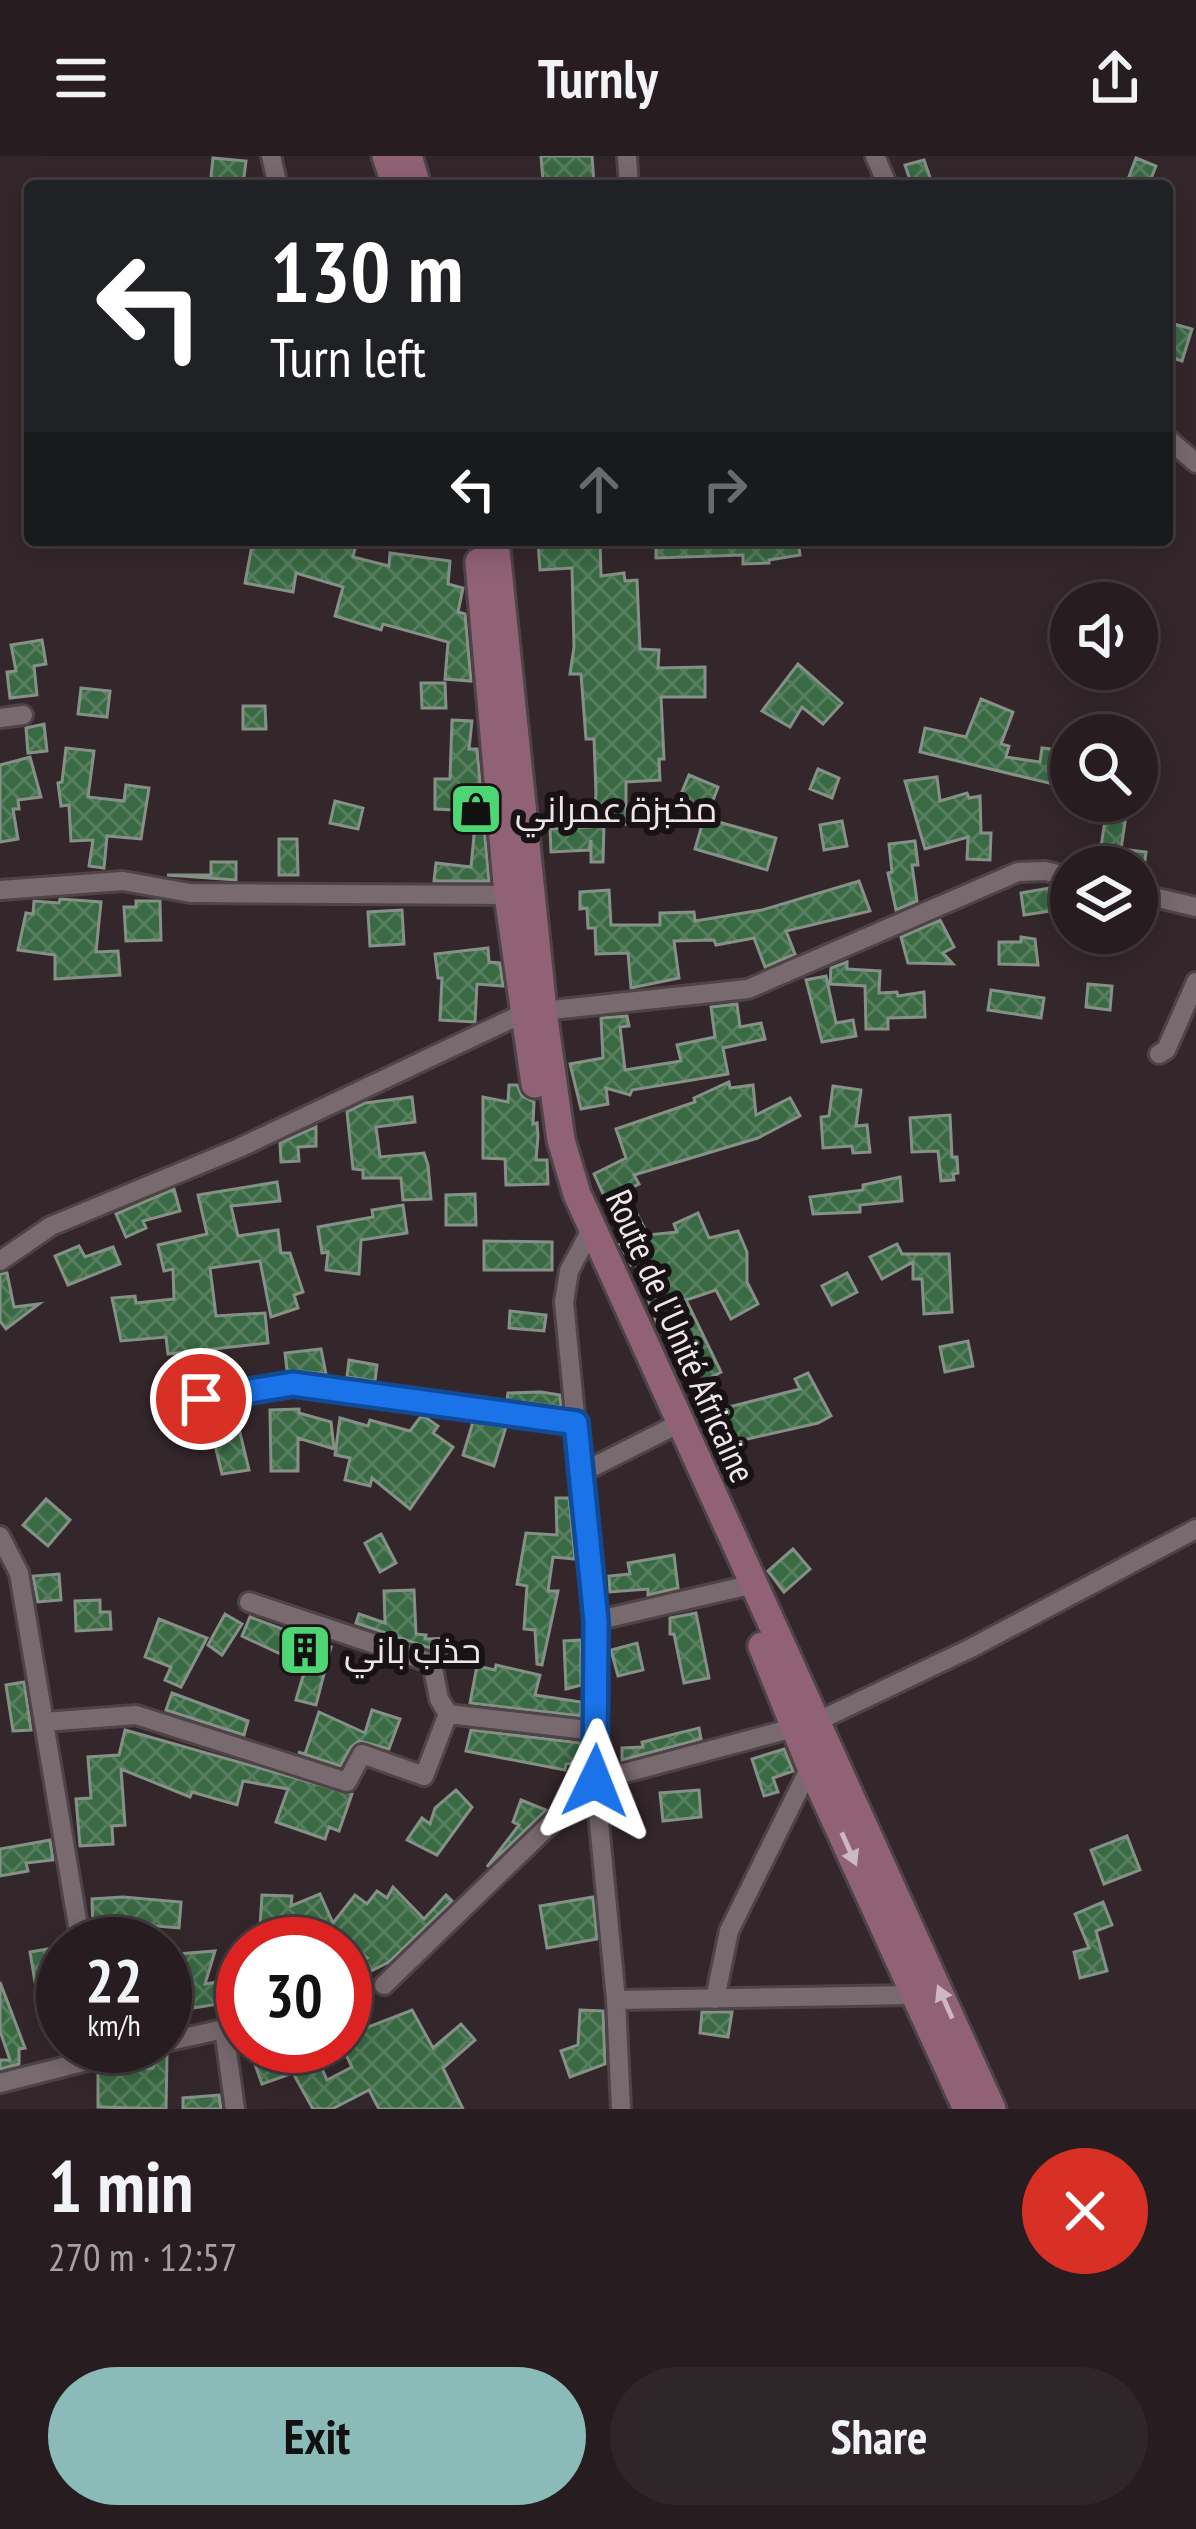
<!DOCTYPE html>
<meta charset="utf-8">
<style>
:root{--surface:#271d20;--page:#2f2629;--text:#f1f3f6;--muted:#a4a2a5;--line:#433b3e;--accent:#8bbbb9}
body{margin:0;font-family:"PT Sans Narrow",Cairo,sans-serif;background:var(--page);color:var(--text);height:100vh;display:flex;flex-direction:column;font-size:45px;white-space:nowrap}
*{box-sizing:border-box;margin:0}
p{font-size:39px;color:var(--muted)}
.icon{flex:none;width:66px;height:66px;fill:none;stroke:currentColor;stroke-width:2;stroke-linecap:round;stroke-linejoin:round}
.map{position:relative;height:1953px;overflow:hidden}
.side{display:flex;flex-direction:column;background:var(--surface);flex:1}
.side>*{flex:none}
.top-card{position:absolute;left:24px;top:24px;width:1149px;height:366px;border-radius:12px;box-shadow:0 6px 30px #0003,0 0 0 3px var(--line);background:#202124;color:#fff;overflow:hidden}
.tools{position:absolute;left:1050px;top:426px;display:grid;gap:24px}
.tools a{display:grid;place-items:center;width:108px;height:108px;border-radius:50%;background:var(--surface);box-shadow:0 6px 30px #0003,0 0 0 3px var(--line);font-size:60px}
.speed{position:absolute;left:36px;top:1761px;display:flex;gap:24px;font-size:60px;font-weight:700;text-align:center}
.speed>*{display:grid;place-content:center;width:156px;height:156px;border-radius:50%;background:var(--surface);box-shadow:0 6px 30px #0003,0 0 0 3px var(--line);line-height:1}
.speed small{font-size:30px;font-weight:400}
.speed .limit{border:18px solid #d22;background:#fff;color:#111}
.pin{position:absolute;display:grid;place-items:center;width:102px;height:102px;color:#fff;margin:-51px;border:6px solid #fff;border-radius:50%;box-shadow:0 3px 12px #0007}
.me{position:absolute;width:132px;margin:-66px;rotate:2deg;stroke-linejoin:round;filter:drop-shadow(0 0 9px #0008)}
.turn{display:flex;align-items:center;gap:42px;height:252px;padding:0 48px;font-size:54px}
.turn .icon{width:156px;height:156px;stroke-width:2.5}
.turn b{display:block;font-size:84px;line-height:102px}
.lanes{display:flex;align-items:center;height:114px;padding:0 48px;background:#0003;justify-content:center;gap:60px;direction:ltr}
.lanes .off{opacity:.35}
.round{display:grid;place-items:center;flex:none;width:126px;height:126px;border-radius:63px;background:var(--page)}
.overview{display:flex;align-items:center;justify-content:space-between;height:204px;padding:0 48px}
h1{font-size:72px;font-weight:600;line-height:90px}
.primary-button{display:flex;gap:24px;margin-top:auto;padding:24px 48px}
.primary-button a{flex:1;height:138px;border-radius:72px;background:var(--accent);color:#111;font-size:48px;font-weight:600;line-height:138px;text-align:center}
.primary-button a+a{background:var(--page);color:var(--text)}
header{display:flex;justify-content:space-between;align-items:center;height:156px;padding:0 48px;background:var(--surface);font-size:54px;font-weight:600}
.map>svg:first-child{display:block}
</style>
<header><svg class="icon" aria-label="menu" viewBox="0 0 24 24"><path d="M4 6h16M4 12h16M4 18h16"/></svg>Turnly<svg class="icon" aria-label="share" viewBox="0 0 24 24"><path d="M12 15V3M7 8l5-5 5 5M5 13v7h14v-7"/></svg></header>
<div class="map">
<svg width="1196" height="1953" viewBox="0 0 1196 1953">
<defs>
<pattern id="building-cross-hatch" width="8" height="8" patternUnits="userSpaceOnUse" patternTransform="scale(3)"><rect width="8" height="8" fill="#3a6a44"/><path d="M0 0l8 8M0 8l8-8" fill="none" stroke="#577f5f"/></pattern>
</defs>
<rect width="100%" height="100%" fill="#34272b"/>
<path fill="url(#building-cross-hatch)" stroke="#859186" stroke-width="3" d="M 541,0 L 592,0 L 594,27 L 563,29 L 562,23 L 543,25 Z
M 213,2 L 246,5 L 243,30 L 210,30 Z
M 1136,2 L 1156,10 L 1148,30 L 1127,26 Z
M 924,4 L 933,30 L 912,30 L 905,9 Z
M 1167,166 L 1192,173 L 1182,205 L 1167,200 Z
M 253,384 L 357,384 L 353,401 L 389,410 L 390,397 L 450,405 L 448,428 L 463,432 L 458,456 L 465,458 L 471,525 L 445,523 L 448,486 L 383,468 L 381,474 L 335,460 L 343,431 L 296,417 L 293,436 L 245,427 Z
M 600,384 L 601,420 L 624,417 L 625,425 L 637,424 L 640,493 L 659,494 L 658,512 L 705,511 L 705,541 L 661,541 L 664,603 L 659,603 L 660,624 L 626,626 L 626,668 L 604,668 L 603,706 L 591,706 L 591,684 L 589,694 L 551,696 L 550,673 L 591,671 L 591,651 L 595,651 L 596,637 L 594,583 L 586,583 L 581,518 L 570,518 L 574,491 L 572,412 L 540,414 L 538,386 Z
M 656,384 L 798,384 L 800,399 L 769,404 L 769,407 L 743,408 L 743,399 L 656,402 Z
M 42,484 L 46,508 L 34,510 L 37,539 L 10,542 L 7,516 L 16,515 L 11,489 Z
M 798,508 L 842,547 L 823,568 L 802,551 L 790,571 L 762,555 Z
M 421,527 L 445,527 L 446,552 L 422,552 Z
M 81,532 L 110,535 L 107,561 L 78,558 Z
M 981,543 L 1013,556 L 1001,588 L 1009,590 L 1006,601 L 1040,606 L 1042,592 L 1061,594 L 1057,629 L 920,596 L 925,572 L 966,581 Z
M 243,550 L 265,550 L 266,573 L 243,573 Z
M 452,564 L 472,565 L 469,593 L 477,593 L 489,725 L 434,725 L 436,707 L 471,711 L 475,669 L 458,670 L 456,654 L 435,653 L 435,623 L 450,623 Z
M 44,568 L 47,595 L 28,597 L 26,572 Z
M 66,592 L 94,595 L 88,641 L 124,645 L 126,629 L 149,632 L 141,683 L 107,680 L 104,712 L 89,710 L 93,684 L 71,685 L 69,649 L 61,650 L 58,627 L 62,626 Z
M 30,601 L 41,641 L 18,644 L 19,653 L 13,653 L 18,683 L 0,686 L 0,609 Z
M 818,613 L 839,622 L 832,642 L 810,633 Z
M 689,619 L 718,631 L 709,655 L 679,643 Z
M 937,621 L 940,645 L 967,637 L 969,642 L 980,640 L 981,677 L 991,677 L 990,704 L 967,703 L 968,681 L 925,693 L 905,625 Z
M 335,645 L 363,652 L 358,673 L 330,667 Z
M 1107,651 L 1127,653 L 1121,693 L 1146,696 L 1144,711 L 1098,711 Z
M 704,662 L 776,682 L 767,714 L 695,693 Z
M 842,665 L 847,690 L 824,694 L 820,669 Z
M 279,683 L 297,683 L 298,719 L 279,719 Z
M 915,685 L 918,709 L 912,709 L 917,745 L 896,754 L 888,717 L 892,716 L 889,688 Z
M 211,706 L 236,706 L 236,724 L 167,719 L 211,719 Z
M 859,725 L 870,755 L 786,775 L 795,798 L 765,811 L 754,782 L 716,789 L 714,784 L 674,785 L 679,822 L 631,832 L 628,797 L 596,798 L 595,772 L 588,772 L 587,752 L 580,753 L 580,736 L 609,734 L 611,769 L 660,769 L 660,757 L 694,756 L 695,765 L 762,754 Z
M 1055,731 L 1071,734 L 1071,752 L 1024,759 L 1021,737 Z
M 60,743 L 101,746 L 96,796 L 118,795 L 120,819 L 55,823 L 55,799 L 18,794 L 26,757 L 33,758 L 34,745 L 59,747 Z
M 136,745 L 160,745 L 161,784 L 126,785 L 124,751 L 136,751 Z
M 402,754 L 404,788 L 370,790 L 368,756 Z
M 940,764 L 954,791 L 943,797 L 953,808 L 908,807 L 901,781 Z
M 1021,781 L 1035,783 L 1038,809 L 999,808 L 999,786 L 1021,786 Z
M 488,792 L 489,806 L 500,807 L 503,830 L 477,828 L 475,866 L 440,864 L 442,822 L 438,822 L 435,798 Z
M 847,806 L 847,813 L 880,815 L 879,837 L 897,836 L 898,840 L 924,836 L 925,861 L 888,862 L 888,873 L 866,873 L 865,830 L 830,828 L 831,812 Z
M 826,820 L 836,867 L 853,864 L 856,880 L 822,886 L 806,824 Z
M 1088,828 L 1112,830 L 1110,854 L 1086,851 Z
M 991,834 L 1044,842 L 1041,862 L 988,854 Z
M 737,848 L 740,871 L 761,867 L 765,883 L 723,892 L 728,918 L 632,934 L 630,939 L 606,932 L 608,948 L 581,953 L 570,908 L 603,902 L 601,862 L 627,860 L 629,870 L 620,871 L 625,914 L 681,905 L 677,889 L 715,881 L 711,851 Z
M 729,926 L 730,932 L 753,929 L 756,959 L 790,942 L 800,960 L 758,982 L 634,1019 L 639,1028 L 625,1035 L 648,1079 L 677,1076 L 674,1068 L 698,1057 L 709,1082 L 738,1075 L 747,1096 L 747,1126 L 758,1148 L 731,1163 L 716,1134 L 686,1144 L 721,1216 L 691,1232 L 657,1168 L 635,1107 L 631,1109 L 620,1088 L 625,1086 L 594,1018 L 626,1002 L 616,973 L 695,946 L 694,942 Z
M 509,929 L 517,929 L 522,940 L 534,946 L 533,968 L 537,967 L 538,980 L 536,1004 L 547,1004 L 548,1028 L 506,1029 L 505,1003 L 483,1002 L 483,941 L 508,946 Z
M 833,930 L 861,934 L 856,970 L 867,969 L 870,996 L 853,997 L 852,990 L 823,992 L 821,961 L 829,960 Z
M 412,941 L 415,966 L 376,971 L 380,1001 L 424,997 L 428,1009 L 431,1043 L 403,1044 L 401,1022 L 363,1022 L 363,1014 L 353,1013 L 347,956 L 365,947 Z
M 950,959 L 952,1001 L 957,1001 L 958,1017 L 953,1018 L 954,1024 L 941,1025 L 938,995 L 912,996 L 910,962 Z
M 316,971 L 316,990 L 298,991 L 299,1005 L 281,1006 L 280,987 Z
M 900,1021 L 902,1045 L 860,1049 L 860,1056 L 813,1058 L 810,1041 L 863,1034 L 863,1029 Z
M 277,1026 L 280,1045 L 231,1050 L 238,1080 L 278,1074 L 281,1097 L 290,1097 L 303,1136 L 294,1139 L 298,1152 L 271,1161 L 260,1105 L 210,1112 L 216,1160 L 265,1157 L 268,1187 L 168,1198 L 166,1181 L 121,1185 L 112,1142 L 135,1140 L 136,1147 L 174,1143 L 173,1113 L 164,1115 L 158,1089 L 207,1078 L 198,1039 Z
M 174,1033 L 180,1055 L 143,1065 L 146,1072 L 126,1081 L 116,1058 Z
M 475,1038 L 476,1069 L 446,1069 L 446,1039 Z
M 403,1049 L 407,1077 L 361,1084 L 359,1118 L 326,1114 L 328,1096 L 322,1097 L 318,1071 L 373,1061 L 372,1054 Z
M 484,1085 L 552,1086 L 552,1114 L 484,1114 Z
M 897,1088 L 902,1098 L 949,1098 L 952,1156 L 924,1158 L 922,1123 L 913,1123 L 913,1106 L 882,1123 L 870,1101 Z
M 79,1090 L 85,1101 L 113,1091 L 120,1108 L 68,1129 L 55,1100 Z
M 7,1117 L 14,1151 L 39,1148 L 6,1173 L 0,1165 L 0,1118 Z
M 847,1117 L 857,1136 L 832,1149 L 822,1130 Z
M 510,1155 L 546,1159 L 544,1175 L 509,1172 Z
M 968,1185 L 973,1210 L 945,1216 L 940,1191 Z
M 321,1193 L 326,1218 L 287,1214 L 285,1197 Z
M 349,1204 L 377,1209 L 375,1225 L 347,1221 Z
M 227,1217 L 228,1225 L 192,1234 L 188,1246 L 196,1255 L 172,1261 L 164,1227 Z
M 808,1217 L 831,1260 L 818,1267 L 717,1290 L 709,1256 L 800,1233 L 795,1223 Z
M 541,1236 L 560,1239 L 561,1251 L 507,1244 L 508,1237 Z
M 234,1252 L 249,1314 L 222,1318 L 207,1256 Z
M 299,1253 L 299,1257 L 331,1266 L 334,1293 L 298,1282 L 298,1315 L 271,1315 L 270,1254 Z
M 422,1259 L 438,1270 L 433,1277 L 453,1291 L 410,1353 L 372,1322 L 370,1330 L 345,1324 L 350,1302 L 335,1299 L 340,1262 L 368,1270 L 370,1264 L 410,1275 Z
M 473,1266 L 506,1271 L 494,1310 L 463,1299 Z
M 556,1342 L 569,1342 L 575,1403 L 553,1401 L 548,1435 L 558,1435 L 542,1509 L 537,1508 L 535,1474 L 524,1473 L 527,1430 L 517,1428 L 526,1377 L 557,1379 Z
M 46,1343 L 70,1364 L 48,1390 L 23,1369 Z
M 381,1378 L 396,1407 L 380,1416 L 365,1387 Z
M 793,1393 L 810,1413 L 784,1436 L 768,1415 Z
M 674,1399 L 678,1432 L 648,1439 L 648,1433 L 610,1436 L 609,1420 L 630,1418 L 628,1407 Z
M 59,1418 L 61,1444 L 38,1446 L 33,1420 Z
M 414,1434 L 416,1478 L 426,1479 L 425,1483 L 452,1482 L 453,1511 L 447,1511 L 443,1499 L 436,1494 L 356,1467 L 359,1458 L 385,1467 L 384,1435 Z
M 100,1444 L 100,1456 L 110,1456 L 111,1473 L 76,1475 L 75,1445 Z
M 696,1457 L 709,1522 L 684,1527 L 674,1478 L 670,1478 L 670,1462 Z
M 225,1458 L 242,1468 L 222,1499 L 208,1489 Z
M 250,1461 L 331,1491 L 316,1549 L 296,1544 L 306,1510 L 242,1480 Z
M 159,1463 L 207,1482 L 181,1531 L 165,1524 L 171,1511 L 145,1501 Z
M 581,1484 L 581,1529 L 566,1533 L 564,1485 Z
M 637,1487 L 643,1514 L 618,1520 L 611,1494 Z
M 496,1509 L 540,1519 L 535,1539 L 581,1546 L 581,1560 L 470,1547 L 477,1510 L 495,1514 Z
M 24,1526 L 31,1574 L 13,1575 L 6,1529 Z
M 172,1537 L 248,1565 L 244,1579 L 166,1554 Z
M 372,1554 L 400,1563 L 389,1593 L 359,1585 L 351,1591 L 340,1610 L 298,1596 L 305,1598 L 319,1556 L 365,1577 Z
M 699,1572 L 701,1583 L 622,1604 L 622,1592 L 643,1591 L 642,1586 Z
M 125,1574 L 352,1638 L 339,1675 L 329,1671 L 325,1683 L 276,1666 L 288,1633 L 243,1625 L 237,1649 L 192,1636 L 190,1641 L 121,1613 L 125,1669 L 112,1670 L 113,1688 L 80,1690 L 76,1643 L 91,1642 L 88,1601 L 119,1599 Z
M 471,1574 L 581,1587 L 581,1606 L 566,1608 L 565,1614 L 466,1595 Z
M 784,1593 L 793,1615 L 773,1622 L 778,1636 L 764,1640 L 752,1603 Z
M 456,1634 L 472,1651 L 437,1699 L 407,1684 L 422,1662 L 430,1668 L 435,1652 Z
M 699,1634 L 701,1661 L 663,1665 L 660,1637 Z
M 521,1644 L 546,1654 L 487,1711 L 519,1669 L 513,1666 Z
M 1127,1680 L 1140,1714 L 1104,1728 L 1091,1694 Z
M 50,1684 L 53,1704 L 26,1707 L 28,1715 L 0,1720 L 0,1693 Z
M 393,1731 L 424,1763 L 446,1739 L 452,1745 L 389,1806 L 357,1822 L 364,1836 L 345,1844 L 345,1794 L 352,1809 L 367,1802 L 319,1765 L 301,1773 L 260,1770 L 262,1739 L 292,1740 L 291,1750 L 320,1738 L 333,1767 L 355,1739 L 367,1748 L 377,1735 L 387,1742 Z
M 123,1741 L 181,1746 L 179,1772 L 120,1767 L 120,1777 L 93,1777 L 92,1743 Z
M 593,1741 L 597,1783 L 547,1792 L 540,1750 Z
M 1103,1746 L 1112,1769 L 1096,1775 L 1107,1815 L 1080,1822 L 1074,1796 L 1089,1792 L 1075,1758 Z
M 53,1792 L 59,1822 L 35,1826 L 30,1796 Z
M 215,1795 L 205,1828 L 217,1826 L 218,1835 L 243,1836 L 243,1844 L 193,1852 L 192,1844 L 165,1845 L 165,1799 Z
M 0,1826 L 25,1892 L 19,1893 L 19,1908 L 0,1913 L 0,1904 L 10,1904 L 0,1875 Z
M 412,1854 L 433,1892 L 461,1868 L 475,1884 L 443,1912 L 463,1953 L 379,1953 L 369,1934 L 332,1953 L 313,1953 L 293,1917 L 262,1928 L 253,1903 L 288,1890 L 312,1890 L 327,1924 L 352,1911 L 345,1897 L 345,1880 Z
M 580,1854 L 603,1855 L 605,1908 L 570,1921 L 561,1895 L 578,1889 Z
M 702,1856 L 732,1856 L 728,1881 L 700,1877 Z
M 157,1897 L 167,1899 L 166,1953 L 98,1951 L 98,1916 L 153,1912 Z
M 219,1939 L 221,1953 L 183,1953 L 183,1942 Z"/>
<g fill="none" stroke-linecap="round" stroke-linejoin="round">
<g stroke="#4e4347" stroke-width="24">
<path id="street" d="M 271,0 L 278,30
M 627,0 L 629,30
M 875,0 L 888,30
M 1167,282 L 1196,307
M 0,562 L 23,559
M 0,734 L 123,725 L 190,737 L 508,739
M 1137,737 L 1196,751
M 1159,898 L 1166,894 L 1196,826
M 591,1074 L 569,1115 L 564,1146 L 595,1465 L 595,1625 L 616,1844 L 621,1953
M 0,1105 L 51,1070 L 239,992 L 524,857 L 748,833 L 1018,716 L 1045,715 L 1071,721
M 201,1243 L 293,1227 L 576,1267
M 581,1317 L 680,1267
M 0,1380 L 19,1417 L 81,1788
M 249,1446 L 432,1507 L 439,1543 L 448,1558
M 595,1465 L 754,1428
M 44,1566 L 136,1559 L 347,1626 L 362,1598 L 424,1620 L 448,1558 L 597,1575
M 384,1829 L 595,1625 L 816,1566 L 971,1492 L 1196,1373
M 715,1843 L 729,1775 L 813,1605
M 616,1844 L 915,1839
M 165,1886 L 224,1873 L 235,1953
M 0,1927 L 146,1890"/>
</g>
<g stroke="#4e4347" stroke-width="33">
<path id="secondary" d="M 386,0 L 396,30
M 408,0 L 417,30
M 495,384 L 543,855 L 561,984 L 577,1038 L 992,1953
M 479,406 L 508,739 L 535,928
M 762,1490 L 810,1609 L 967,1953"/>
</g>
<use href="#street" stroke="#796a6f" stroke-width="18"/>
<use href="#secondary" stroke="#916275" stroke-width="27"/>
</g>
<defs><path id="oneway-solid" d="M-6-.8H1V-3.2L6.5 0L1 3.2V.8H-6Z" transform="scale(3)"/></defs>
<g fill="#cdb8c0">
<use href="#oneway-solid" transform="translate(849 1693) rotate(66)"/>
<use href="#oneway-solid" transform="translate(945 1846) rotate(-114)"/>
</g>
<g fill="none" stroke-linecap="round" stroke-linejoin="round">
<g stroke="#114b97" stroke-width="30">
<path id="route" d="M 201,1243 L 293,1228 L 576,1267 L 596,1465 L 595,1625"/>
</g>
<use href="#route" stroke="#1a73e8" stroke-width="21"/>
</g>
<defs>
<g id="shop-square" transform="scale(2.7)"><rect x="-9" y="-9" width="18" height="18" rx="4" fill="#4ed675" stroke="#181214"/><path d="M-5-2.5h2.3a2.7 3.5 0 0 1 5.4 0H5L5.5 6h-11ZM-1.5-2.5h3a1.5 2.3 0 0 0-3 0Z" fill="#111"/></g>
<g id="building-square" transform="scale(2.7)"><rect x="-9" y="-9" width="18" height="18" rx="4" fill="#4ed675" stroke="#181214"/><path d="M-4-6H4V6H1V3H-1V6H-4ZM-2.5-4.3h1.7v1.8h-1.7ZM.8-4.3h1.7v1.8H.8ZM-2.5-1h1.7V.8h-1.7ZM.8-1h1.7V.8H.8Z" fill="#111"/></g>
</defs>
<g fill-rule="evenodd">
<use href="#shop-square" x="476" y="653"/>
<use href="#building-square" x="305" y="1494"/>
</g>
<g text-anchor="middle" stroke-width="12" stroke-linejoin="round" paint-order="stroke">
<g font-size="36" fill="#eee6e8" stroke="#181214" text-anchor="start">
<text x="515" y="666">مخبزة عمراني</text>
<text x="344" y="1507">حذب باني</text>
</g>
<g font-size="36" fill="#eee6e8" stroke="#181214">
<text transform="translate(681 1180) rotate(66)" y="13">Route de l'Unité Africaine</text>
</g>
</g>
</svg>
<div class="tools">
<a><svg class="icon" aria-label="sound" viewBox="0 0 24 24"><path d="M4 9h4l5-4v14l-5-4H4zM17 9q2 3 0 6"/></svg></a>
<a><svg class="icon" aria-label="search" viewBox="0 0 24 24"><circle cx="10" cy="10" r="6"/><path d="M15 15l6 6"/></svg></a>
<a><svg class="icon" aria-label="layers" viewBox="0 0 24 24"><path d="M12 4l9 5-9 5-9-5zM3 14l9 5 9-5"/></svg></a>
</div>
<div class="speed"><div>22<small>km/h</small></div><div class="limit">30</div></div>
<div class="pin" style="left:201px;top:1243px;background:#d93025"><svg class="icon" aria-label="arrive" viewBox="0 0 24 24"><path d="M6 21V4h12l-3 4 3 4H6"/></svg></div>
<svg class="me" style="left:595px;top:1625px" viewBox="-20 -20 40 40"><path d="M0-17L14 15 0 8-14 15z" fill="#1a73e8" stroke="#fff" stroke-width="4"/></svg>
<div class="top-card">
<div class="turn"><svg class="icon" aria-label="left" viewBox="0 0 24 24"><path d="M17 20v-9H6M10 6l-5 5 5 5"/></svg><div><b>130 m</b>Turn left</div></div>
<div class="lanes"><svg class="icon" aria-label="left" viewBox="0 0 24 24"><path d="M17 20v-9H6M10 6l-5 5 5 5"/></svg><svg class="icon off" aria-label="ahead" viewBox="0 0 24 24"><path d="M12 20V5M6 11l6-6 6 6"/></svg><svg class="icon off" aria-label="right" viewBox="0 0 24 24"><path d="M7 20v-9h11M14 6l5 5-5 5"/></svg></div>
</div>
</div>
<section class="side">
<div class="overview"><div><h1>1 min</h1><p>270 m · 12:57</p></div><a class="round" style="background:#d93025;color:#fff"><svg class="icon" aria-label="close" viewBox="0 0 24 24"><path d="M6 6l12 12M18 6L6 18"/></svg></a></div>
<div class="primary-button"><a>Exit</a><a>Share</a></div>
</section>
